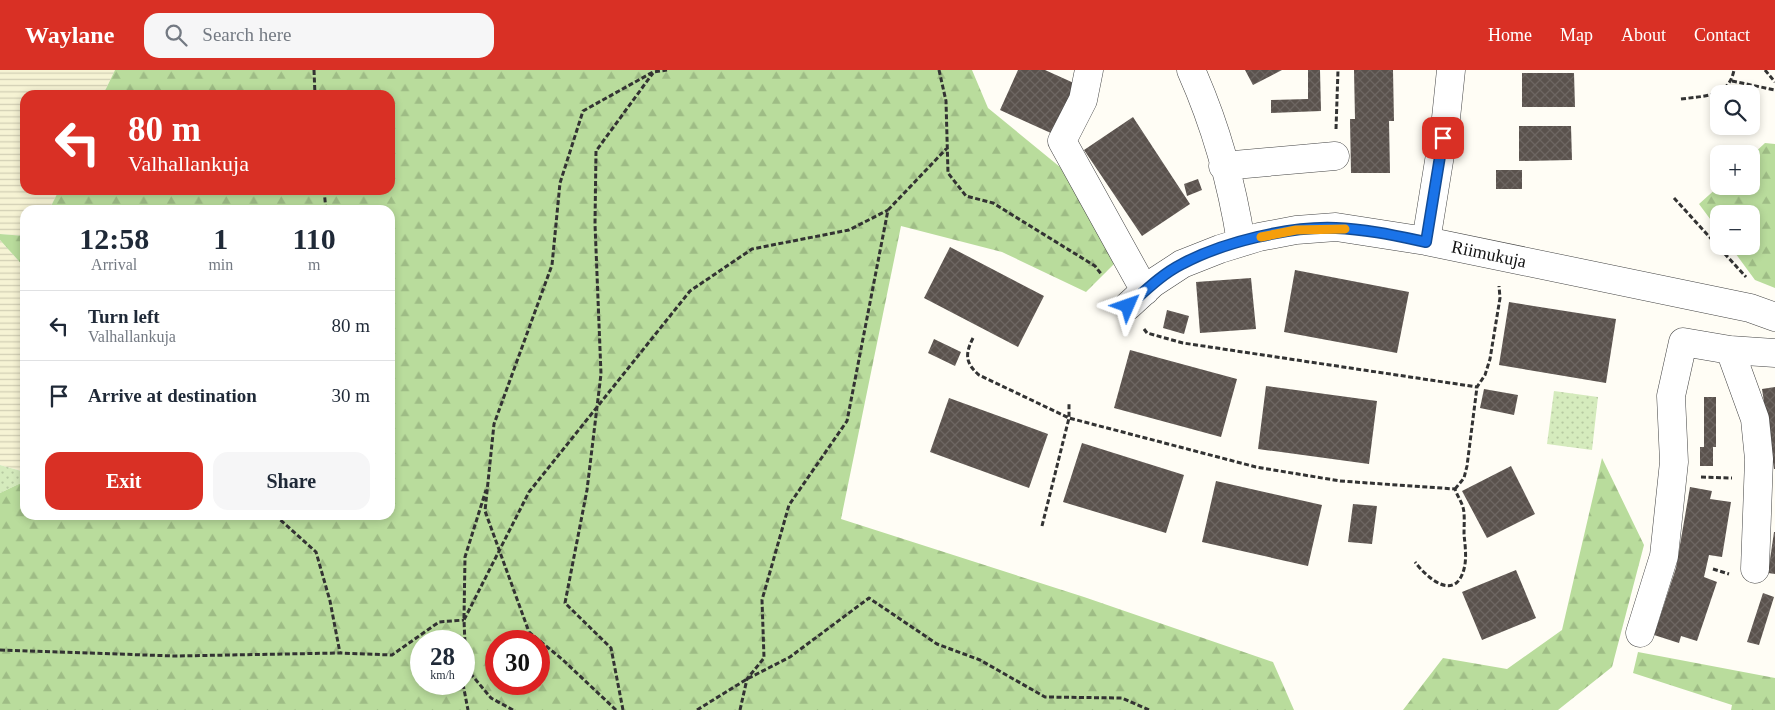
<!DOCTYPE html>
<meta charset="utf-8">
<style>
:root{--surface:#fff;--page:#f6f6f7;--text:#1f2937;--muted:#747a83;--line:#e0e1e3;--accent:#d93025}
body{margin:0;font-family:"Times New Roman",serif;background:var(--page);color:var(--text);height:100vh;display:flex;flex-direction:column;font-size:19px;white-space:nowrap}
*{box-sizing:border-box;margin:0}
p{font-size:16px;color:var(--muted)}
.icon{flex:none;width:28px;height:28px;fill:none;stroke:currentColor;stroke-width:2;stroke-linecap:round;stroke-linejoin:round}
.map{position:relative;flex:1;overflow:hidden}
.details{position:absolute;left:20px;top:135px;width:375px;height:315px;display:flex;flex-direction:column;background:var(--surface);border-radius:15px;box-shadow:0 2px 8px #0003}
.details>*{flex:none}
.banner{position:absolute;left:20px;top:20px;width:375px;height:105px;border-radius:15px;box-shadow:0 2px 8px #0003;background:#d93025;color:#fff;overflow:hidden}
.buttons{position:absolute;left:1710px;top:15px;display:grid;gap:10px}
.buttons a{display:grid;place-items:center;width:50px;height:50px;border-radius:10px;background:var(--surface);box-shadow:0 2px 8px #0003;font-size:25px}
.speed{position:absolute;left:410px;top:560px;display:flex;gap:10px;font-size:25px;font-weight:700;text-align:center}
.speed>*{display:grid;place-content:center;width:65px;height:65px;border-radius:50%;background:var(--surface);box-shadow:0 2px 8px #0003;line-height:1}
.speed small{font-size:12px;font-weight:400}
.speed .limit{border:8px solid #d22;background:#fff;color:#111}
.pin{position:absolute;display:grid;place-items:center;width:42px;height:42px;color:#fff;margin:-21px;border-radius:10px;box-shadow:0 2px 8px #0006}
.me{position:absolute;width:55px;margin:-28px;rotate:47deg;stroke-linejoin:round;filter:drop-shadow(0 0 4px #0008)}
.turn{display:flex;align-items:center;gap:18px;height:105px;padding:0 25px;font-size:22px}
.turn .icon{width:65px;height:65px;stroke-width:2.5}
.turn b{display:block;font-size:35px;line-height:42px}
.eta{display:flex;justify-content:space-evenly;align-items:center;height:85px;text-align:center}
.eta b{font-size:30px;font-weight:800;line-height:35px}
.button{display:flex;gap:10px;margin-top:auto;padding:10px 25px}
.button a{flex:1;height:58px;border-radius:15px;background:var(--accent);color:#fff;font-size:20px;font-weight:800;line-height:58px;text-align:center}
.button a+a{background:var(--page);color:var(--text)}
ul{padding:0;list-style:none}
li{display:flex;align-items:center;gap:15px;height:70px;padding:0 25px;border-top:1px solid var(--line)}
li div{flex:1}
li b{display:block;font-size:19px}
li em{font-style:normal}
header{display:flex;align-items:center;gap:30px;box-sizing:border-box;height:70px;padding:0 25px;background:var(--accent);color:#fff}
header strong{font-size:24px}
nav{display:flex;gap:28px;margin-inline-start:auto;font-size:18px}
.search{width:350px;height:45px;background:var(--page);display:flex;align-items:center;gap:12px;box-sizing:border-box;padding:0 18px;border-radius:15px;color:var(--muted);font-size:19px}
.map>svg:first-child{display:block}
</style>
<header>
<strong>Waylane</strong>
<div class="search"><svg class="icon" aria-label="search" viewBox="0 0 24 24"><circle cx="10" cy="10" r="6"/><path d="M15 15l6 6"/></svg>Search here</div>
<nav><a>Home</a><a>Map</a><a>About</a><a>Contact</a></nav>
</header>
<div class="map">
<svg width="1775" height="640" viewBox="0 0 1775 640">
<defs>
<pattern id="farmland-rules" width="6" height="5" patternUnits="userSpaceOnUse" patternTransform="scale(1.25)"><rect width="6" height="5" fill="#f6f3d4"/><path d="M0 2.5h6" fill="none" stroke="#d2cfb5"/></pattern>
<pattern id="grass-dots" width="8" height="8" patternUnits="userSpaceOnUse" patternTransform="scale(1.25)"><rect width="8" height="8" fill="#d5ebbd"/><path d="M2 2h.1M6 6h.1" fill="none" stroke="#b6c8a1" stroke-width="1.8" stroke-linecap="round"/></pattern>
<pattern id="forest-firs" width="22" height="20" patternUnits="userSpaceOnUse" patternTransform="scale(1.25)"><rect width="22" height="20" fill="#b9dc9c"/><path d="M5 1l3.5 6h-7zM16 11l3.5 6h-7z" fill="#9ebc85"/></pattern>
<pattern id="building-cross-hatch" width="8" height="8" patternUnits="userSpaceOnUse" patternTransform="scale(1.25)"><rect width="8" height="8" fill="#5a524d"/><path d="M0 0l8 8M0 8l8-8" fill="none" stroke="#6d6662"/></pattern>
</defs>
<rect width="100%" height="100%" fill="#fffdf5"/>
<path fill="url(#farmland-rules)" d="M 0,0 L 115,0 L 103,25 L 25,25 L 25,120 L 59,120 L 49,140 L 25,140 L 25,166 L 0,164 Z
M 0,170 L 25,198 L 25,402 L 0,395 Z"/>
<path fill="url(#grass-dots)" d="M 1554,321 L 1598,327 L 1592,380 L 1547,374 Z
M 0,395 L 25,402 L 25,411 L 0,423 Z"/>
<path fill="url(#forest-firs)" fill-rule="evenodd" d="M 115,0 L 972,0 L 988,38 L 1060,97 L 1117,191 L 1086,222 L 1002,182 L 901,156 L 841,449 L 1084,527 L 1273,592 L 1294,640 L 0,640 L 0,423 L 25,411 L 25,445 L 390,445 L 390,140 L 49,140 L 59,120 L 390,120 L 390,25 L 103,25 ZM 421,571 L 464,571 L 464,614 L 421,614 ZM 496,571 L 539,571 L 539,614 L 496,614 Z
M 1765,73 L 1775,74 L 1775,218 L 1755,210 L 1730,176 L 1751,176 L 1751,144 L 1719,144 L 1719,161 L 1699,134 L 1719,116 L 1751,116 L 1751,86 Z
M 0,164 L 25,166 L 25,198 L 0,170 Z
M 1602,388 L 1644,475 L 1612,597 L 1558,640 L 1403,640 L 1443,588 L 1507,599 L 1562,560 Z
M 1638,582 L 1775,608 L 1775,640 L 1731,640 L 1732,635 L 1633,603 Z"/>
<path fill="url(#building-cross-hatch)" d="M 1018,0 L 1045,0 L 1076,14 L 1053,64 L 1000,40 Z
M 1245,0 L 1282,0 L 1253,15 Z
M 1308,0 L 1320,0 L 1321,41 L 1271,43 L 1271,30 L 1308,29 Z
M 1354,0 L 1393,0 L 1394,51 L 1389,51 L 1390,103 L 1351,103 L 1350,49 L 1355,49 Z
M 1522,3 L 1574,3 L 1575,37 L 1522,37 Z
M 1133,47 L 1190,134 L 1142,166 L 1084,80 Z
M 1519,56 L 1571,56 L 1572,90 L 1519,91 Z
M 1496,100 L 1522,100 L 1522,119 L 1496,119 Z
M 1198,109 L 1202,120 L 1187,126 L 1184,114 Z
M 950,177 L 1044,226 L 1018,277 L 924,228 Z
M 1295,200 L 1409,222 L 1397,283 L 1284,262 Z
M 1251,208 L 1256,259 L 1200,263 L 1196,212 Z
M 1509,232 L 1616,249 L 1606,313 L 1499,295 Z
M 1167,240 L 1189,246 L 1184,264 L 1163,258 Z
M 934,269 L 961,282 L 955,296 L 928,283 Z
M 1130,280 L 1237,309 L 1221,367 L 1114,338 Z
M 1266,316 L 1377,331 L 1369,394 L 1258,379 Z
M 1775,317 L 1775,399 L 1774,399 L 1762,319 Z
M 1484,319 L 1518,325 L 1514,345 L 1480,338 Z
M 1704,327 L 1716,327 L 1716,377 L 1713,377 L 1713,396 L 1700,396 L 1700,377 L 1704,377 Z
M 949,328 L 1048,364 L 1029,418 L 930,382 Z
M 1082,373 L 1184,405 L 1166,463 L 1063,432 Z
M 1511,396 L 1535,444 L 1487,468 L 1462,421 Z
M 1216,411 L 1322,435 L 1308,496 L 1202,472 Z
M 1690,417 L 1712,421 L 1710,429 L 1731,432 L 1722,487 L 1709,485 L 1704,507 L 1717,512 L 1697,571 L 1681,566 L 1679,573 L 1654,565 L 1676,498 Z
M 1353,434 L 1377,436 L 1372,474 L 1348,472 Z
M 1774,462 L 1775,462 L 1775,504 L 1768,503 Z
M 1516,500 L 1536,548 L 1482,570 L 1462,522 Z
M 1763,523 L 1774,527 L 1759,575 L 1747,572 Z"/>
<g fill="none" stroke-linecap="round" stroke-linejoin="round">
<g stroke="#444" stroke-width="29">
<path id="minor" d="M 1089,0 L 1083,30 L 1062,71 L 1145,221
M 1191,0 C 1215,54 1232,114 1241,172
M 1223,96 L 1335,86
M 1426,171 L 1446,48 L 1451,0
M 1128,236 L 1153,213 L 1182,194 L 1220,179 L 1259,167 L 1296,160 L 1336,157 L 1426,171 L 1750,238 L 1775,247
M 1730,280 L 1775,283
M 1640,563 L 1664,486 L 1674,392 L 1671,326 L 1683,272 L 1730,280 L 1755,349 L 1759,389 L 1755,499"/>
</g>
<path stroke="#333" stroke-width="3" stroke-dasharray="5 2.5" stroke-linecap="butt" d="M 314,0 L 315,25
M 939,0 L 946,31 L 948,103 L 966,126 L 993,133 L 1095,196 L 1102,205
M 1765,0 L 1775,12
M 1732,11 L 1775,20
M 1681,29 C 1704,26 1729,27 1734,0
M 1336,59 L 1338,0
M 324,120 L 326,140
M 1674,128 L 1746,207
M 1144,259 L 1147,263 L 1183,273 L 1477,317
M 973,268 C 965,284 965,293 979,305 L 1069,348 L 1256,397 L 1340,411 L 1455,419 C 1457,425 1461,431 1463,437 C 1465,445 1464,455 1464,464 C 1465,475 1467,488 1464,499 C 1455,533 1426,507 1415,492
M 1701,407 L 1732,408
M 1455,419 L 1464,408 L 1467,396 L 1477,317 L 1485,305 L 1490,289 L 1500,228 L 1499,216
M 275,445 L 316,482 L 330,531 L 340,583
M 1042,456 L 1069,348 L 1069,334
M 1713,499 L 1729,504
M 464,548 L 465,487 L 486,420
M 0,580 L 175,586 L 340,583 L 392,585 L 439,552 L 464,550
M 463,614 L 468,640
M 513,640 L 491,628 L 466,598 L 464,550 L 529,422 L 690,221 L 752,179 L 849,160 L 888,140
M 616,640 L 563,590 L 529,562 L 485,441 L 494,354 L 552,195 L 560,113 L 583,41 L 653,2 L 667,0
M 623,640 L 611,578 L 565,533 L 587,420 L 601,304 L 595,154 L 596,81 L 653,3
M 697,640 L 747,609 L 790,587 L 869,528 L 937,574 L 980,590 L 1045,627 L 1122,628 L 1149,640
M 740,640 L 747,609 L 764,588 L 762,530 L 789,435 L 847,351 L 888,140 L 948,77"/>
<use href="#minor" stroke="#fff" stroke-width="28"/>
</g>
<g fill="none" stroke-linecap="round" stroke-linejoin="round">
<g stroke="#114b97" stroke-width="12">
<path id="route" d="M 1128,236 C 1145,221 1162,204 1182,194 C 1223,172 1290,156 1336,158 C 1366,159 1397,166 1426,172 L 1443,68"/>
</g>
<use href="#route" stroke="#1a73e8" stroke-width="9"/>
<path stroke="#f59e0b" stroke-width="9" d="M 1261,167 L 1296,160 L 1345,159"/>
</g>
<g text-anchor="middle" stroke-width="5" stroke-linejoin="round" paint-order="stroke">
<g font-size="18" fill="#111" stroke="#fff">
<text transform="translate(1489 184) rotate(12)" y="6">Riimukuja</text>
</g>
</g>
</svg>
<div class="buttons">
<a><svg class="icon" aria-label="search" viewBox="0 0 24 24"><circle cx="10" cy="10" r="6"/><path d="M15 15l6 6"/></svg></a>
<a>+</a>
<a>−</a>
</div>
<div class="speed"><div>28<small>km/h</small></div><div class="limit">30</div></div>
<div class="pin" style="left:1443px;top:68px;background:#d93025"><svg class="icon" aria-label="arrive" viewBox="0 0 24 24"><path d="M6 21V4h12l-3 4 3 4H6"/></svg></div>
<svg class="me" style="left:1128px;top:236px" viewBox="-20 -20 40 40"><path d="M0-17L14 15 0 8-14 15z" fill="#1a73e8" stroke="#fff" stroke-width="4"/></svg>
<div class="banner">
<div class="turn"><svg class="icon" aria-label="left" viewBox="0 0 24 24"><path d="M17 20v-9H6M10 6l-5 5 5 5"/></svg><div><b>80 m</b>Valhallankuja</div></div>
</div>
<section class="details">
<div class="eta">
<div><b>12:58</b><p>Arrival</p></div>
<div><b>1</b><p>min</p></div>
<div><b>110</b><p>m</p></div>
</div>
<ul>
<li><svg class="icon" aria-label="left" viewBox="0 0 24 24"><path d="M17 20v-9H6M10 6l-5 5 5 5"/></svg><div><b>Turn left</b><p>Valhallankuja</p></div><em>80 m</em></li>
<li><svg class="icon" aria-label="arrive" viewBox="0 0 24 24"><path d="M6 21V4h12l-3 4 3 4H6"/></svg><div><b>Arrive at destination</b></div><em>30 m</em></li>
</ul>
<div class="button"><a>Exit</a><a>Share</a></div>
</section>
</div>
